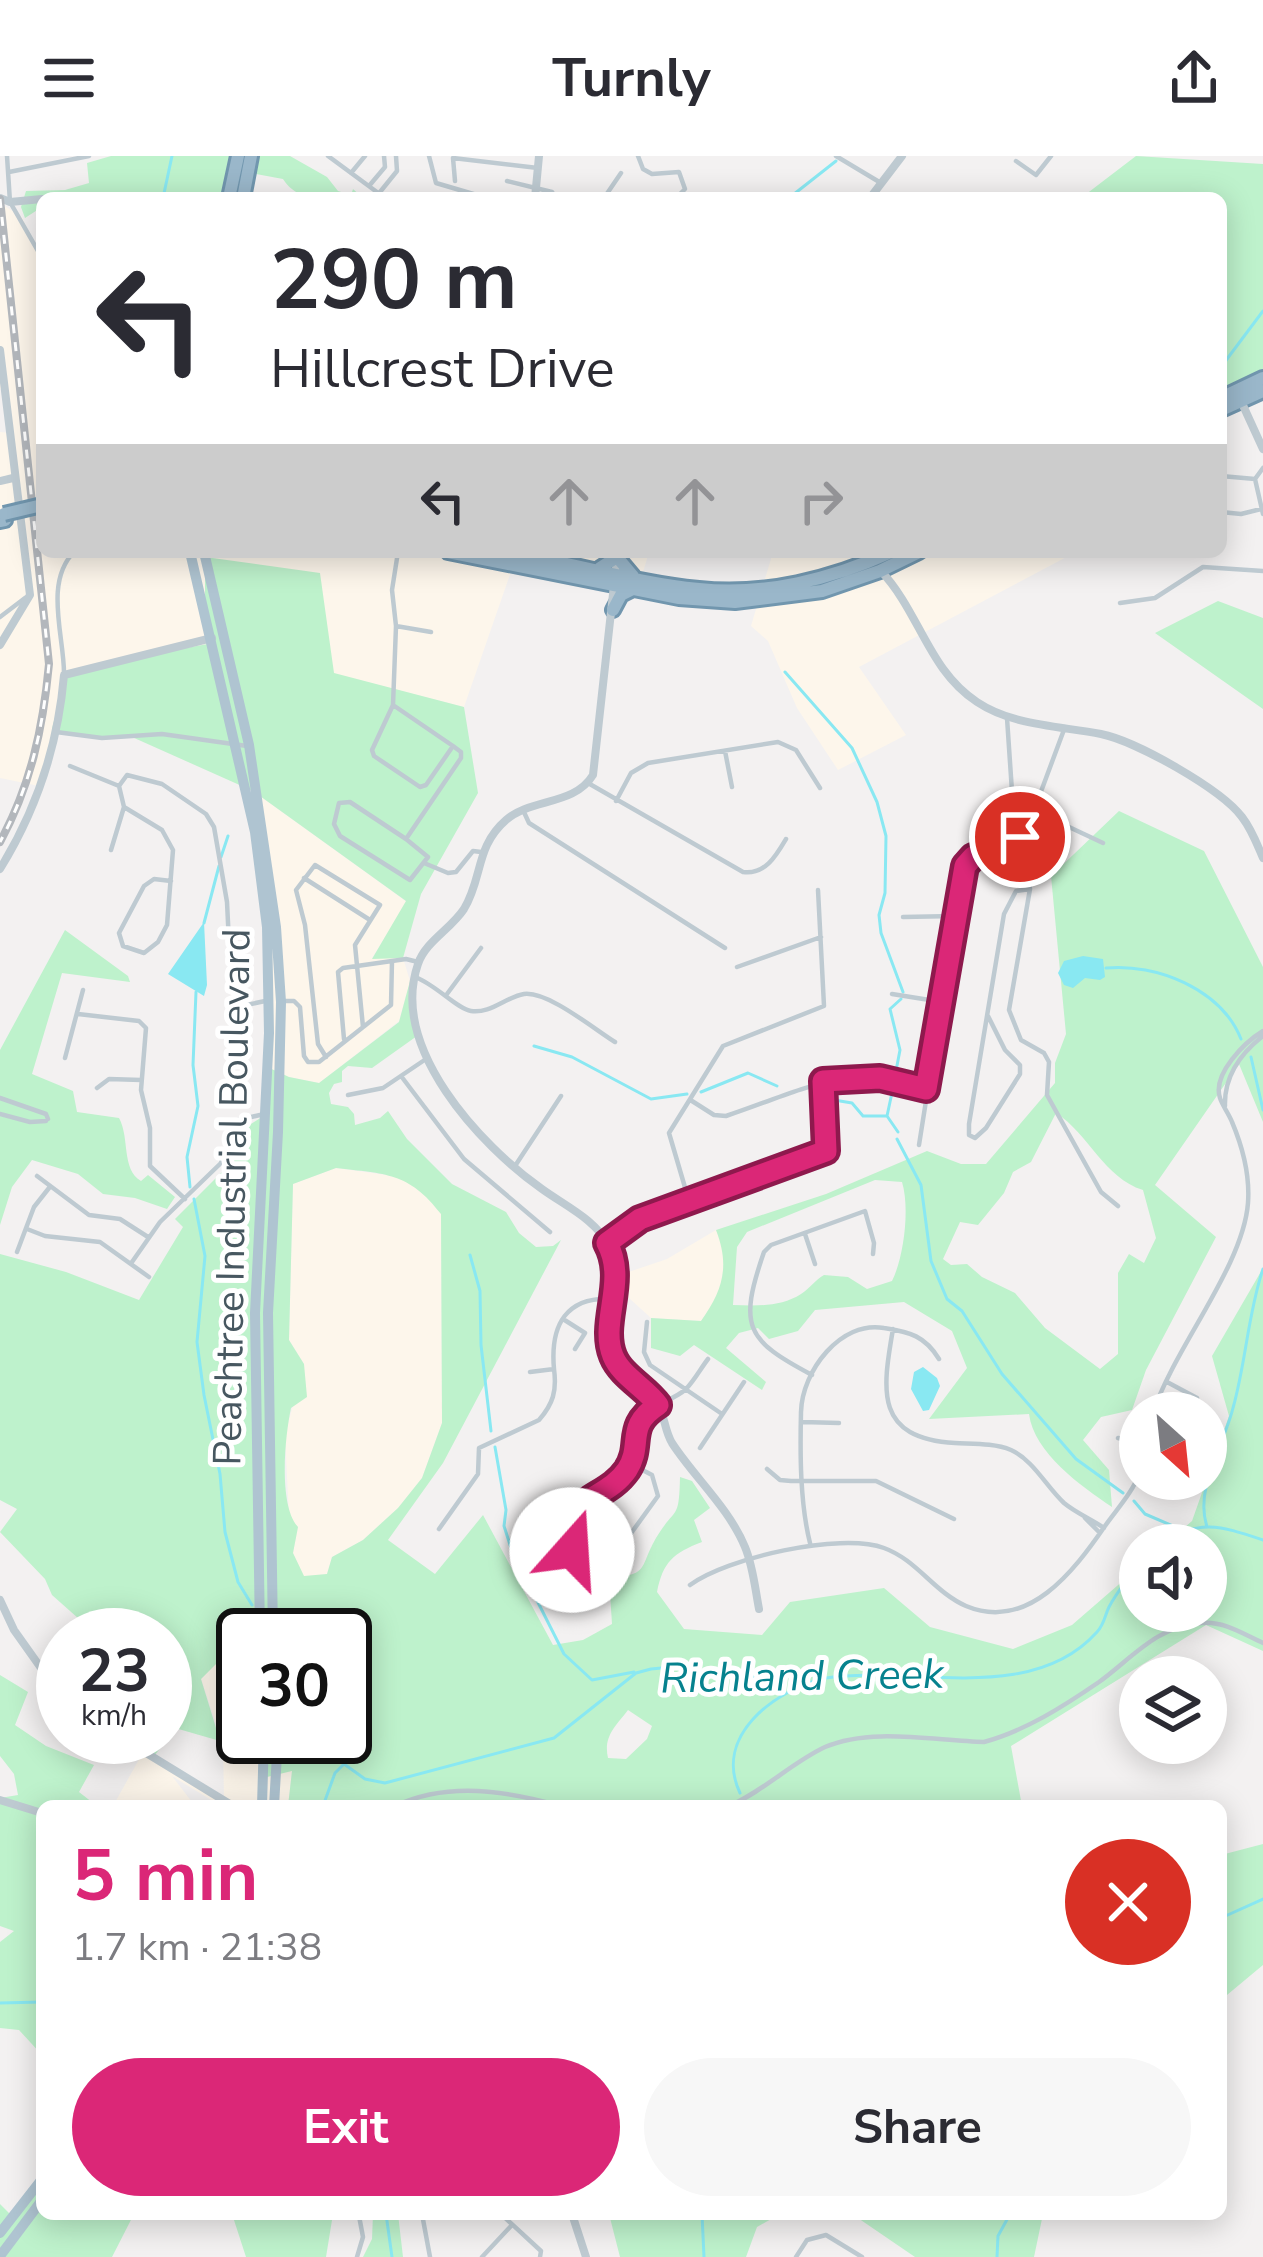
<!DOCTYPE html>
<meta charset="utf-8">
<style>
:root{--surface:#fff;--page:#f7f7f7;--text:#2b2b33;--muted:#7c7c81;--accent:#db2777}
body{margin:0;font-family:"Nunito Sans",sans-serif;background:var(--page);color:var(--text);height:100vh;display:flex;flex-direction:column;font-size:45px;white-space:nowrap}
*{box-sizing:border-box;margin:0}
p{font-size:39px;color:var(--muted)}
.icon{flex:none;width:66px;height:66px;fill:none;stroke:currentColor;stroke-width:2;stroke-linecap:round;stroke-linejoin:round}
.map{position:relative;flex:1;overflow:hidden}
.details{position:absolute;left:36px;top:1644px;width:1191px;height:420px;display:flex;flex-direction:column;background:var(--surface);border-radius:18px;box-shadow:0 6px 30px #0003}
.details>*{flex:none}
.guide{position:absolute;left:36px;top:36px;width:1191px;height:366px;border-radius:18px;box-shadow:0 6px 30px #0003;background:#fff;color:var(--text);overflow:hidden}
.needle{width:78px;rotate:153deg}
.fabs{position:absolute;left:1119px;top:1236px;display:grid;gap:24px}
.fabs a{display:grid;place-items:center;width:108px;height:108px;border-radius:50%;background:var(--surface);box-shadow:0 6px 30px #0003;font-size:60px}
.speed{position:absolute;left:36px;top:1452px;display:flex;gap:24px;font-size:60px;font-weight:700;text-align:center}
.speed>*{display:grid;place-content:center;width:156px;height:156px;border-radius:50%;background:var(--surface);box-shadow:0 6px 30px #0003;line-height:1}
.speed small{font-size:30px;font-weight:400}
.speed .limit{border:6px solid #111;border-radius:18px;background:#fff;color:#111}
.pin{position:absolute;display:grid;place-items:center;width:102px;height:102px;color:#fff;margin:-51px;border:6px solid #fff;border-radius:50%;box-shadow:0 3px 12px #0007}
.me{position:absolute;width:132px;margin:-66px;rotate:19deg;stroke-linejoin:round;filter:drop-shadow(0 0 9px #0008)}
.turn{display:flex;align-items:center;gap:42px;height:252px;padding:0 36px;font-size:54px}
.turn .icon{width:156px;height:156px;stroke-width:2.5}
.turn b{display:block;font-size:84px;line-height:102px}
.lanes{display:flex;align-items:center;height:114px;padding:0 36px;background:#0003;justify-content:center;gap:60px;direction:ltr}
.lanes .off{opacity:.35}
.round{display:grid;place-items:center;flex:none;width:126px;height:126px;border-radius:63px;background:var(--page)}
.summary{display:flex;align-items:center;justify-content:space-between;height:204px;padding:0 36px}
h1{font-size:72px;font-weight:700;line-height:90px;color:var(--accent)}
.action{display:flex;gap:24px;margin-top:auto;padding:24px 36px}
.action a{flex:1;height:138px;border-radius:72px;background:var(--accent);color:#fff;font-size:48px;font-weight:700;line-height:138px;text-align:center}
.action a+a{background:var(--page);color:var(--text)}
header{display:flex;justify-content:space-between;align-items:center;height:156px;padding:0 36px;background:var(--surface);font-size:54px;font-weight:700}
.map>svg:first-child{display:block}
</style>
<header><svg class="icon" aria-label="menu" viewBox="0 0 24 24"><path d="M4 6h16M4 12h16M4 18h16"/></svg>Turnly<svg class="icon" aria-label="share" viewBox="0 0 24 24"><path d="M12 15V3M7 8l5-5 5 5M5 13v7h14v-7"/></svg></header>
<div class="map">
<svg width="1263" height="2101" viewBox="0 0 1263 2101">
<rect width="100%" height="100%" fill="#f3f1f1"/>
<path fill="#fdf6eb" d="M 0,47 L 22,61 L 42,105 L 42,396 L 649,396 L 638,433 L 515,404 L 464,551 L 214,487 L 132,502 L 60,547 L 39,630 L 0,622 L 0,276 L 11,277 L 8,234 L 0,233 Z
M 773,396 L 1076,396 L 859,511 L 906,579 L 838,614 L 797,552 L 768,485 L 751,470 Z
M 253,635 L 407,746 L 372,802 L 403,802 L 410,825 L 399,865 L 319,927 L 289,921 L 265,910 L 264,787 Z
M 336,1012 L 401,1021 L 428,1041 L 441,1058 L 442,1267 L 422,1322 L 398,1352 L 363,1384 L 332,1401 L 327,1418 L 304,1421 L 293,1397 L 298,1371 L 289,1361 L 285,1279 L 304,1208 L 289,1184 L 293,1028 Z
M 716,1074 L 725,1097 L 721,1137 L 701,1165 L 651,1162 L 608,1123 L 667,1103 Z
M 243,1505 L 243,1581 L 264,1581 L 292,1615 L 288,1650 L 221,1650 L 172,1620 L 195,1650 L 113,1650 L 142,1598 L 224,1644 L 223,1588 L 201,1523 L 215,1508 Z"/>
<path fill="#bef2cc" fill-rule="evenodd" d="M 111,0 L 290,0 L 327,21 L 338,35 L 351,39 L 353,33 L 363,42 C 335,42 300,50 283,23 L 256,18 L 241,42 L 42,42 L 42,51 L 25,62 L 21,51 L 26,35 L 65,34 L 89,27 L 87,7 Z
M 1136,0 L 1263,8 L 1263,237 L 1221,256 L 1221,42 L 1081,42 Z
M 205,401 L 320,417 L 334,517 L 464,551 L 478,637 L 421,738 L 403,802 L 372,803 L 406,745 L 253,635 L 132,581 L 89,582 L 52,573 L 65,521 L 132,502 L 213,487 L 205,452 Z
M 1218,445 L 1263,462 L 1263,553 L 1155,477 Z
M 1119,655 L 1204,695 L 1263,811 L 1263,966 L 1239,908 L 1155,1029 L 1216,1081 L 1146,1214 L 1132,1254 L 1101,1261 L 1083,1284 L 1109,1314 L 1112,1351 C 1081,1330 1034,1297 1029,1258 L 929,1263 L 967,1212 L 952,1175 L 904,1146 L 815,1154 L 798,1175 L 769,1183 L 758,1172 L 739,1177 L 726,1192 L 766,1226 L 762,1234 L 694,1189 L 680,1200 L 651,1192 L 651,1162 L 701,1165 C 723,1134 730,1110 716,1074 L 826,1038 L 927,995 L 961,1008 L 986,1008 L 1055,927 L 1055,907 L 1066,878 L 1051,720 ZM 1056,957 C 1089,978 1104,1022 1143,1034 L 1156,1082 L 1144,1107 L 1129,1098 L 1118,1117 L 1118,1198 L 1100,1213 L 1045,1172 L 1015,1137 L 982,1121 L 967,1108 L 951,1109 L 943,1103 L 960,1066 L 978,1069 L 1004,1037 L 1013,1016 L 1031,1006 ZM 875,1024 L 902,1026 C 910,1052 904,1101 892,1125 L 867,1133 L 848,1121 L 824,1119 C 815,1124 810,1132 801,1138 C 781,1151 756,1150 733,1149 L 737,1091 L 747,1076 Z
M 65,774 L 128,820 L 130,826 L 62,817 L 32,918 L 73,935 L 77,956 L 119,962 C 130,982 121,1013 141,1025 L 148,1019 L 175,1041 L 167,1053 L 135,1042 L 103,1038 L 78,1018 L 32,1004 L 12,1031 L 0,1069 L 0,894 Z
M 410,825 L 417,880 L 372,912 L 348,910 L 342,915 L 342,926 L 334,928 L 329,937 L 331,948 L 348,951 L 354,958 L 355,969 L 380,962 L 388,955 L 407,983 L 452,1028 L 506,1056 L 519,1077 L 536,1091 L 553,1090 L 561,1084 L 443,1307 L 388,1384 L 435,1418 L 483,1359 L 553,1489 L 583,1484 L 612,1468 L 609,1421 C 650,1420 639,1411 656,1382 C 676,1349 679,1366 680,1321 L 692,1325 L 710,1352 L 694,1364 L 702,1386 C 673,1397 663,1406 657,1436 L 684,1473 L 762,1479 L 790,1446 L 884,1432 L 930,1471 L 1013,1493 L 1072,1469 L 1140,1410 L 1140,1455 L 1206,1455 L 1206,1389 L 1164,1389 L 1192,1365 L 1229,1260 L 1212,1200 L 1263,1112 L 1263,1495 L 1206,1469 L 1011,1590 L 1022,1650 L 288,1650 L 292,1615 L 267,1621 L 264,1581 L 345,1581 L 345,1479 L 243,1479 L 243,1505 L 216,1508 L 201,1523 L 220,1585 L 175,1572 L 155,1599 L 127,1581 L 165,1581 L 165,1479 L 97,1479 L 52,1439 L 45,1423 L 0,1376 L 17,1353 L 0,1344 L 0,1098 L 66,1116 L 139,1144 L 183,1071 L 175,1063 L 232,1006 L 235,978 L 270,956 L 265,910 L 289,921 L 319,927 L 399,866 ZM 336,1012 C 385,1018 409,1016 441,1058 L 442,1267 L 422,1322 L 398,1352 L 363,1384 L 332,1401 L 327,1418 L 304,1420 L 293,1397 L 298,1371 C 278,1349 285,1280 291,1252 L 307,1241 L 304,1208 L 289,1184 L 293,1028 ZM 628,1554 L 652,1570 L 647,1583 L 626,1603 L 608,1602 C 603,1580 616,1570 628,1554 Z
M 0,1519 L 28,1536 L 15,1569 L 46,1590 L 94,1609 L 79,1636 L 97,1650 L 42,1650 L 42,1899 L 19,1874 L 0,1872 L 0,1786 L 14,1775 L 0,1770 L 0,1642 L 18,1639 L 14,1618 L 0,1600 Z
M 1263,1688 L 1263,1809 L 1221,1844 L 1221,1699 Z
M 42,2027 L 42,2058 L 134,2058 L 112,2101 L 0,2101 L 0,2048 L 12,2060 Z
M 232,2058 L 333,2058 L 326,2101 L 246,2101 Z
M 373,2058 L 398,2058 L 403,2101 L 363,2101 L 372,2083 Z
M 609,2058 L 780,2058 L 757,2071 L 746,2101 L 620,2101 Z
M 852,2058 L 1043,2058 L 1034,2101 L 915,2101 Z"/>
<path fill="#89e8f2" d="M 204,766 L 207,829 L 204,840 L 168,818 Z
M 1083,800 L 1103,803 L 1105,821 L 1100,824 L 1085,822 L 1073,832 L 1064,829 L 1058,817 L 1064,805 Z
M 923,1211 L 937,1222 L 940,1230 L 929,1254 L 923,1255 L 911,1233 L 914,1216 Z"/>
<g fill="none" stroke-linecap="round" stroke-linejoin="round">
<path stroke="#89e8f2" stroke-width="3" d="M 163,42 L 172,0
M 789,42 L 836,5
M 1221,211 L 1263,155
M 785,516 L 852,592 L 877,646 L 886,680 L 885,737 L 879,759 L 881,777 L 903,836
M 221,701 L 228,680
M 204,767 L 219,710
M 1106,812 C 1156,807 1221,833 1241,883
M 534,890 L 572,901 L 651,943 L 687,938
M 1251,901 L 1263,954
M 895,920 L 900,894 L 890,853 L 901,843
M 893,932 L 887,960 L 898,976
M 701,936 L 748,917 L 777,930
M 828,943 L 852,947 L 863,960 L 887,960
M 897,983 L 921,1029 L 931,1105 L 947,1143 L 962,1155 L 1002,1218 L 1076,1303 L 1123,1337
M 190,1031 L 187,1001 L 198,950 L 193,909 L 196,836
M 194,1043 L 205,1100 L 197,1186 L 204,1239 L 220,1318 L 225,1376 L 238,1426 L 252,1449
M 470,1099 L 480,1135 L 481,1189 L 491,1275
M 495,1291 L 506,1354 L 504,1370 L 512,1395 L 564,1498 L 592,1524 L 634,1516
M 1134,1345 L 1145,1358 L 1180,1373
M 1207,1371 C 1194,1332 1224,1289 1233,1252 C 1246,1206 1248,1157 1263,1113
M 1159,1389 C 1198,1362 1221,1370 1263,1384
M 288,1479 L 289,1479
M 334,1581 L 344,1606
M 344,1608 L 365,1623 L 385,1627 L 554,1582 L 636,1517 L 651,1513 L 672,1511 L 750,1521 L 813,1518 L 826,1522 C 910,1509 1031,1550 1097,1476 C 1104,1469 1105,1459 1109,1451 C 1118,1434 1131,1420 1140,1404
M 740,1637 C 713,1580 774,1535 824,1522
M 323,1650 L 335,1617 L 343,1609
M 1221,1762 L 1263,1743
M 0,1847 L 42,1846
M 386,2058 L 392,2101
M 702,2058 L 704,2101
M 997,2101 L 998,2080 L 1010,2058"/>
<g stroke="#7196ae" stroke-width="18">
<path id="trunk" d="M 229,42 L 238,0
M 243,42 L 251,0
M 1221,242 L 1263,222
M 1221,254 L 1263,235
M 0,365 L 5,364
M 448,396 L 679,442 L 735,446 L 822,435 L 880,415 L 919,396
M 506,396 C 570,406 634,427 699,433 C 764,440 832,423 891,396
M 600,412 L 617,401 L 633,420
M 613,454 L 621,439 L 631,434"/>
</g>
<path stroke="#becad1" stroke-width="4.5" d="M 7,0 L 10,46 L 42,102
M 328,0 L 385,42
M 429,0 L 436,27 L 487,42
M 638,0 L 643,13 L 652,18 L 679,16 L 685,33 L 676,42
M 836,0 L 881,27
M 1016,5 L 1036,19 L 1051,0
M 9,16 L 89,0
M 351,17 L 365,0
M 455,25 L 453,2 L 538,12
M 507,25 L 552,36 L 556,42
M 369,30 L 385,11 L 384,0
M 380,36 L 397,15 L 396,0
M 604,42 L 621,17
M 1263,312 L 1255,323 L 1263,358
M 1221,320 L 1255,323
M 1221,356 L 1241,358 L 1261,353
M 1120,447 L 1155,442 L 1203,411 L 1263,415
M 0,461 L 25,442
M 396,470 L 431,476
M 64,517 C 64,480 44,426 74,396
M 393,549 L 453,590 L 426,629 L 420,631 L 374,600 L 372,594 L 393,549 L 396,470 L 392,434 L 398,396
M 1007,562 L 1014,665 L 1026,699 L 1030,733 L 1009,854 L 1021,884 L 1044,897 L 1049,906 L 1047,939 L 1101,1036 L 1118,1050
M 1065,571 L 1036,649 L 1069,671 L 1103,687
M 56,576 L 102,582 L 162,578 L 247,590
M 725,595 L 732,631
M 70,610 L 119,630 L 124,651 L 111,694
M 588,627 L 743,716 C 765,719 776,700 786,683
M 119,630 L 127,619 L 162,628 L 206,658 L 214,671 L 227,746 L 231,828 L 242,850
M 616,645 L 631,617 L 648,607 L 778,586 L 796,594 L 820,632
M 124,651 L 162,674 L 173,694 L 167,769 L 158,786 L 144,797 L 123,790 L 119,777 L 144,730 L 154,723 L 171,725
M 523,654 L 529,667 L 725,792
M 406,683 L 428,701 L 410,724 L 340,680 L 334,668 L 339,647 L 350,646 L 406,683 L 461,602 L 461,596 L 453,590
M 424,707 L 448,717 L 456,716 L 473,695 L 481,696
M 304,722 L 370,764
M 903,761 L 955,760
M 737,811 L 821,781
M 415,821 C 435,828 457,853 471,855 C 490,858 506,841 524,838 C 548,835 594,873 615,886
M 447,838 L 481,792
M 892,838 L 942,846
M 282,845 L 294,845 L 300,851 L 304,900 L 308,906 L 319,906 L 391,849 L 392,805
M 242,850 L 265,845
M 78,858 L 139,865 L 146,872 L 141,934 L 150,972 L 150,1010 L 185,1043
M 988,860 L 1005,894 L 1020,909 L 1020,918 L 986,972 L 975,982 L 969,979 L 969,968 L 1004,758 L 1016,735 L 1030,733
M 344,883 L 338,816 L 343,812 L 406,803 L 418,806
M 326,901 L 318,888 L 305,769 L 296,734 L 315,709 L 380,749 L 355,789 L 363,871
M 65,902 L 83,834
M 233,917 L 233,870 L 242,850
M 401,920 L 464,1003 L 550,1076
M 97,932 L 109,923 L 141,924
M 348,939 L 383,932 L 426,903
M 0,942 L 46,958 L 48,963
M 692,945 L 714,959 L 726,960 C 812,931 832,911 926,933
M 1225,950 C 1224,920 1240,898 1263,880
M 0,958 L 30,966 L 46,965
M 919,989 L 962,718 L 973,701 L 1020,681
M 515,1010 L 561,940
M 37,1020 L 89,1059 L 120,1063 L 148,1081
M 689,1045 L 669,977 L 723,890 L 824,850 L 818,734
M 27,1073 L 45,1080 L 100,1086 L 149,1121
M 805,1078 L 815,1108
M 610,1085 L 640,1063 L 826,995 L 823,925
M 17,1096 L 34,1051 L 49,1032
M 132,1106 L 160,1066 L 221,1007 L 234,965 L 260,959
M 563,1163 L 585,1177 L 575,1193
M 647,1166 L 644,1196 L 650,1209 L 722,1258
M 893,1173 C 882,1236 875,1282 955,1287 C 973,1288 994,1287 1011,1294 C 1033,1304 1046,1330 1064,1347 C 1076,1357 1091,1363 1104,1372
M 530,1216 L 554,1213 C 550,1169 566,1139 615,1143
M 812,1219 C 746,1184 738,1171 764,1096 L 771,1089 L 865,1055 L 874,1087 L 873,1098
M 1167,1226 L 1197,1242
M 1153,1257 C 1174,1192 1243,1111 1248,1047 C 1250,1019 1243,992 1232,966 C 1229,958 1222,949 1220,942 C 1212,918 1245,886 1263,875
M 803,1266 L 839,1267
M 1118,1282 L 1140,1288
M 700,1292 L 744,1226
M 767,1313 L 780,1324 L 791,1325 L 876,1325 L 954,1363
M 1085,1362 L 1100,1377
M 439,1373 L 478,1318 L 479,1292 L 539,1264 C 553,1248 557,1235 554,1213
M 624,1387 L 658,1340 L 652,1319 L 631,1308
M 810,1387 C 800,1347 800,1298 801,1256 C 802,1215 841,1164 884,1172 C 910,1176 925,1180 939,1203
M 690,1429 C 726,1402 840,1376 884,1392 C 917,1404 934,1436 966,1450 C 1028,1476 1074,1415 1105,1370 C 1117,1353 1133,1336 1140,1316
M 580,1453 C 595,1412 562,1401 573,1365 C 581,1338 609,1335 625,1316 C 638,1300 628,1279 640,1263 C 651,1248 673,1245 686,1233 C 694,1225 701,1212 708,1203
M 395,1650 C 449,1625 506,1635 561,1650
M 729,1650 C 764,1635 791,1607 825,1591 C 871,1571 935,1585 984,1586 C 1025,1575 1064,1550 1099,1526 C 1132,1502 1158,1469 1202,1467 C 1224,1465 1243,1478 1263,1487
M 422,2058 L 430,2101
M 501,2058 L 541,2095 L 540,2101
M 357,2101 L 363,2081 L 359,2060
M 482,2101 L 511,2070
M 796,2101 L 807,2084 L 826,2079 L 862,2101"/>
<path stroke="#becad1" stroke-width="8" d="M 0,42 L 10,46 L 42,43
M 57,42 L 118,42
M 535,42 L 539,0
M 870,42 L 902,0
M 0,194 L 30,439 L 0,489
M 1241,245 L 1263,293
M 0,325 L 13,322
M 617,402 L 593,619 C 574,650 531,642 506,664 C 475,691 483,722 464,753 C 451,773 425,786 418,808 C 389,892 480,989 542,1033 C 567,1051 595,1063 610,1091 C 628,1125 600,1166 612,1199 C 619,1219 644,1229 656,1245 C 665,1258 664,1274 672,1287 C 694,1321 729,1352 745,1391 C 753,1410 755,1432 759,1453
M 880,414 C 920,456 928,514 977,546 C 1013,570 1060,570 1101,578 C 1136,585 1221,633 1242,661 C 1252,674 1257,688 1263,702
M 0,713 C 37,653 58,590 64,519 L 212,482
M 0,1444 L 14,1474 L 63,1543
M 120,1581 L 233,1650
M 0,1644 L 42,1657
M 572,2058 L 586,2101"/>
<path stroke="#afc4d1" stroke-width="10" d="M 190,396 L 255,676 L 267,771 L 269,877 L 255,1157 L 260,1479
M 204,396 L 249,589 L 276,771 L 281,846 L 278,976 L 268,1157 L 273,1479
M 262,1650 L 264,1581
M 274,1650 L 278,1581
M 0,2077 L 42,2023
M 0,2100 L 42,2044"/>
<use href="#trunk" stroke="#9ab7ca" stroke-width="12"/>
<g stroke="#b3b7bc" stroke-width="8">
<path id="rail" d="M 0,43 L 49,508 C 43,572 31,629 0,686"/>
</g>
<use href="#rail" stroke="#fff" stroke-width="3" stroke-dasharray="9" stroke-linecap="butt"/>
<g stroke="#7196ae" stroke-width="18" stroke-linecap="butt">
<path id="trunk-bridge" d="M 4,358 L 42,349"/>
</g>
<use href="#trunk-bridge" stroke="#9ab7ca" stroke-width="12"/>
</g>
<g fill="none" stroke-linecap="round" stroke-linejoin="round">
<g stroke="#8e194d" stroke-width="30">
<path id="route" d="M 572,1394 C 562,1338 604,1347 627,1314 C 644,1288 624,1271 658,1249 C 646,1232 621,1220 613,1200 C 599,1166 628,1125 607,1087 L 640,1063 L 826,995 L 823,925 L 880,922 L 926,933 L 965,710 L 973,701 L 1020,681"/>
</g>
<use href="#route" stroke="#db2777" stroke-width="21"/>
</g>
<g text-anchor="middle" stroke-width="10" stroke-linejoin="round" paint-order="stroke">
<g font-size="39" fill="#475760" stroke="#fff">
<text transform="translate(231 1041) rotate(-89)" y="14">Peachtree Industrial Boulevard</text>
</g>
<g font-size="42" font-style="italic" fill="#06828e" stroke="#fff">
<text transform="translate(802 1519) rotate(-1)" y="15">Richland Creek</text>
</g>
</g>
</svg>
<div class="fabs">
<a><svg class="needle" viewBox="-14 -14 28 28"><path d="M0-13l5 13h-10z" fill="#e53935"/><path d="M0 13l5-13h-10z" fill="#7c7c81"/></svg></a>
<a><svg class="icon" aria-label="sound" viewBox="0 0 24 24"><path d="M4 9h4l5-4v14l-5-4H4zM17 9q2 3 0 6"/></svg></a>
<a><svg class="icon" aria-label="layers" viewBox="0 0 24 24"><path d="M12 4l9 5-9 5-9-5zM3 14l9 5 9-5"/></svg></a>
</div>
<div class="speed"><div>23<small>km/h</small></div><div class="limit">30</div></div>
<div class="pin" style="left:1020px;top:681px;background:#d93025"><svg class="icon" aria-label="arrive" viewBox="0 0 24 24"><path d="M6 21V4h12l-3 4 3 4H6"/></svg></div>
<svg class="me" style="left:572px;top:1394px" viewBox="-20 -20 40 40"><circle r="19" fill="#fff"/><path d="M0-13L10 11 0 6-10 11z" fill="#db2777"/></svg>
<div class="guide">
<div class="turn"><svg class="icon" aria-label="left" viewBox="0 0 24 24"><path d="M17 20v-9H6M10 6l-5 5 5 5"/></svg><div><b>290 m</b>Hillcrest Drive</div></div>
<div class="lanes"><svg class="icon" aria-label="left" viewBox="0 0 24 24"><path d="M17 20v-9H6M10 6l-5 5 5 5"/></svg><svg class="icon off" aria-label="ahead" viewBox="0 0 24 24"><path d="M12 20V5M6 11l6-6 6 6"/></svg><svg class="icon off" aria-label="ahead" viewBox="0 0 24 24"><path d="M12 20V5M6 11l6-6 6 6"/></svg><svg class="icon off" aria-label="right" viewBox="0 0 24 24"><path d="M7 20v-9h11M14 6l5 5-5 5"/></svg></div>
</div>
<section class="details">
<div class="summary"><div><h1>5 min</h1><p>1.7 km · 21:38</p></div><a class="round" style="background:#d93025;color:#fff"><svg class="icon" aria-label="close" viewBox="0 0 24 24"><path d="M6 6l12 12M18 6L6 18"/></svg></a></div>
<div class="action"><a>Exit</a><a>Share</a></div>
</section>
</div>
